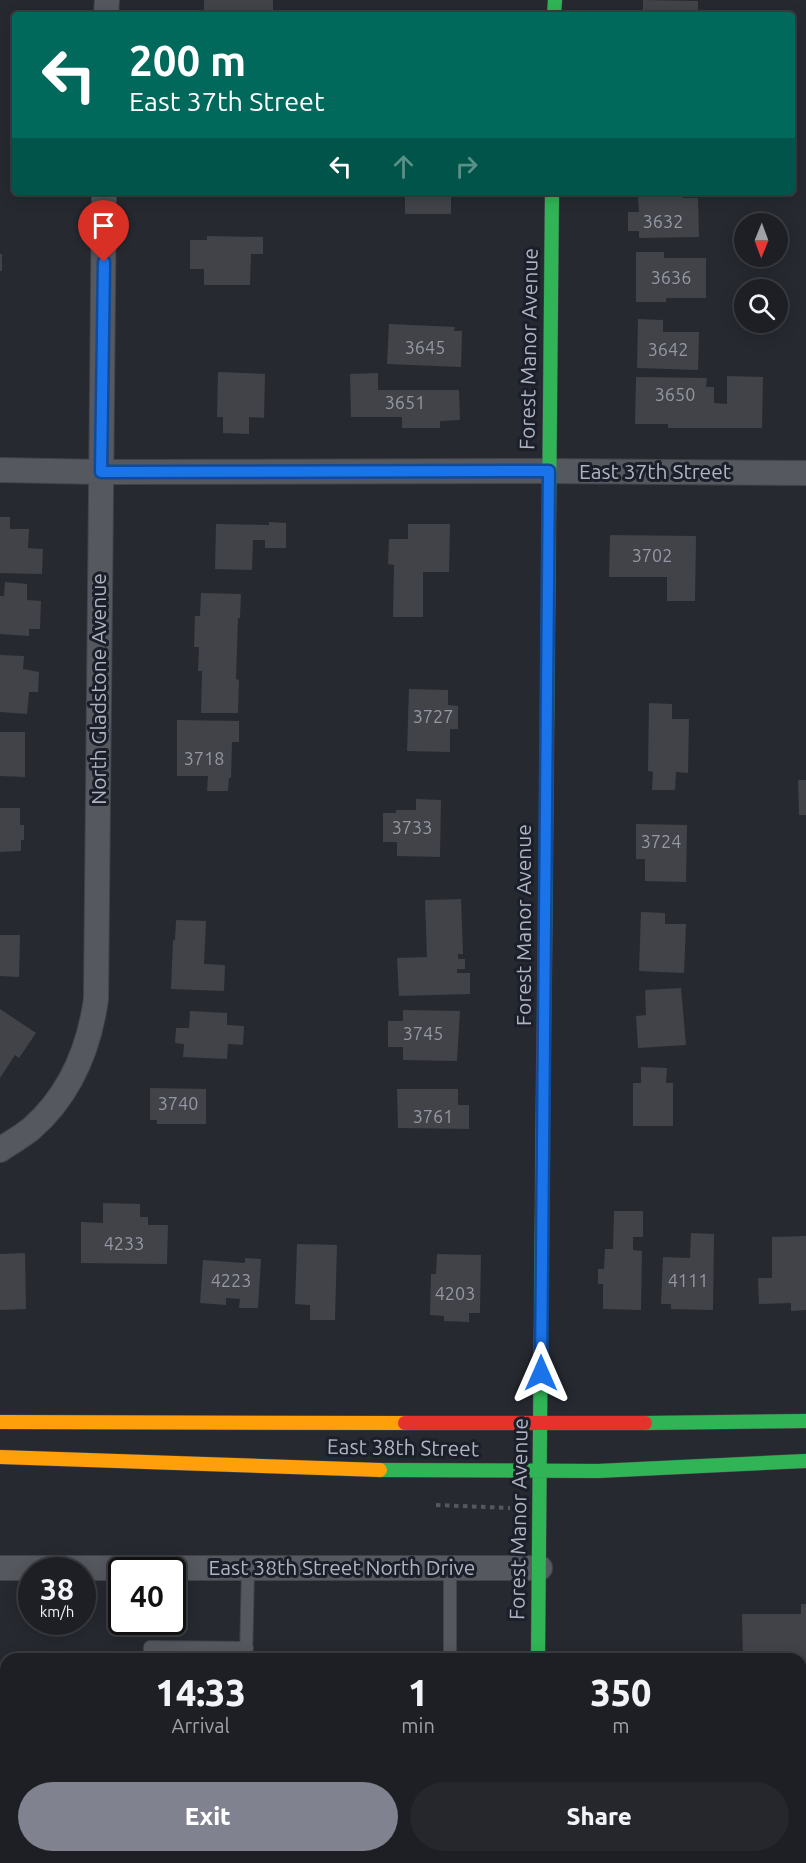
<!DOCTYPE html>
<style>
:root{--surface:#1d1f25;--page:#25272d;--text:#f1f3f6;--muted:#a0a2a7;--line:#3b3d42;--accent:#80838f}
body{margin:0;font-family:Ubuntu,sans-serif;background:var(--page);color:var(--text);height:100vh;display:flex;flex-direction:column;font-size:22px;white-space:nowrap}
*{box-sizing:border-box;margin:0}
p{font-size:20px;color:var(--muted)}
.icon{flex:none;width:33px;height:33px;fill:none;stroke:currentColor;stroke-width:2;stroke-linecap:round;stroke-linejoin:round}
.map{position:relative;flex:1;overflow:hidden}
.side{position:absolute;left:0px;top:1653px;width:807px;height:210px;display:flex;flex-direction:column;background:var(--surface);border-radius:18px 18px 0 0;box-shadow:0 3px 15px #0003,0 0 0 2px var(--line)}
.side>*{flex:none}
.hud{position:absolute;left:12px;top:12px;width:783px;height:183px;border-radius:6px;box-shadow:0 3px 15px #0003,0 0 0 2px var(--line);background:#00695c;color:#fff;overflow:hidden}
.needle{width:39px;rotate:181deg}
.buttons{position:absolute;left:734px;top:213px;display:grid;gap:12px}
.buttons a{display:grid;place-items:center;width:54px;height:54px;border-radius:50%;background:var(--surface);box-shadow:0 3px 15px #0003,0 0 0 2px var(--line);font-size:30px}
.speed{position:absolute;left:18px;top:1557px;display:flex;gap:12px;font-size:30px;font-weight:700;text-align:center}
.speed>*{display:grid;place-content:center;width:78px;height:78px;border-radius:50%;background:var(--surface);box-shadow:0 3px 15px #0003,0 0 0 2px var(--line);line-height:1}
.speed small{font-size:15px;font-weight:400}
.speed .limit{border:3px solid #111;border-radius:9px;background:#fff;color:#111}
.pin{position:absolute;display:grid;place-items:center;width:51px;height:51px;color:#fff;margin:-62px -26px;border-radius:50% 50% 50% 0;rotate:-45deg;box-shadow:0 0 6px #0007}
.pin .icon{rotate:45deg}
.me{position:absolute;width:66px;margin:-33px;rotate:0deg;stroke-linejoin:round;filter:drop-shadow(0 0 4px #0008)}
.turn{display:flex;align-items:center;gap:21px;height:126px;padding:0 18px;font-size:27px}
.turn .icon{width:78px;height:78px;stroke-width:2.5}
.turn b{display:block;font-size:42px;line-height:51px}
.lanes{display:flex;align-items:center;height:57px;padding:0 18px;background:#0003;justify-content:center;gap:30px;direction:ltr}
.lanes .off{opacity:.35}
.eta{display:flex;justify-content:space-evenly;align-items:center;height:102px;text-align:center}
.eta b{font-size:36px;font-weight:800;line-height:42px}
.action{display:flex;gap:12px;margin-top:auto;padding:12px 18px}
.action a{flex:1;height:69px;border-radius:36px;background:var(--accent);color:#fff;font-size:24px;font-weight:800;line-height:69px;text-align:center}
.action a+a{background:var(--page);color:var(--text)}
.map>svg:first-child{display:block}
</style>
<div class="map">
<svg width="806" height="1863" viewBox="0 0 806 1863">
<rect width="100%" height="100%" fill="#272931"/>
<path fill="#414349" d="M 204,0 L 273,0 L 273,15 L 204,15 Z
M 643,0 L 698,1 L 698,15 L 643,15 Z
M 440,11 L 464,12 L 464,15 L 440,15 Z
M 405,192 L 451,192 L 451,214 L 405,214 Z
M 667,192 L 682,192 L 683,198 L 698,198 L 699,237 L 639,238 L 639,231 L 628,231 L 628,212 L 639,212 L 638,197 L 667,197 Z
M 207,236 L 263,237 L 263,254 L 251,254 L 250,285 L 204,285 L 204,269 L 190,269 L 190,240 L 207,240 Z
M 636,252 L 664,252 L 664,258 L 706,258 L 706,298 L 666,298 L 666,302 L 636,302 Z
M 0,254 L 2,254 L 2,271 L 0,271 Z
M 638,319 L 663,320 L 663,332 L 699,332 L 698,370 L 637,368 Z
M 389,324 L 455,327 L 454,331 L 462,331 L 461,367 L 387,364 Z
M 218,372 L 265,374 L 264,418 L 249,417 L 249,434 L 223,433 L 223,417 L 217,417 Z
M 378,373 L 378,390 L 459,390 L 460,420 L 440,421 L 440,428 L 402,428 L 402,417 L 351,417 L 350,374 Z
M 727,376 L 763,377 L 762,428 L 668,428 L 668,424 L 635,424 L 636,377 L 707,378 L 706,387 L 714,387 L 714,403 L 727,404 Z
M 0,517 L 10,517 L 10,529 L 29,529 L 28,548 L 43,549 L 42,574 L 0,573 Z
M 269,522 L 286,523 L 286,548 L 265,548 L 265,540 L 253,540 L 252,570 L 215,569 L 216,524 L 269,525 Z
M 408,524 L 450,524 L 449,572 L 423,572 L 423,617 L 393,617 L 394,565 L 388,564 L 389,539 L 408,539 Z
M 610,535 L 696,536 L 695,601 L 667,601 L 667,577 L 609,577 Z
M 5,582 L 27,584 L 27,600 L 41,601 L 40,629 L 29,629 L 29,636 L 0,634 L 0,596 L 4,596 Z
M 201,593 L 241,594 L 240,618 L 238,618 L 236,679 L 239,680 L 238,713 L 201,713 L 202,671 L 198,671 L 199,647 L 194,647 L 195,616 L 200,616 Z
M 0,655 L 24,656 L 23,669 L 39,672 L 38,692 L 29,692 L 27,714 L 0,712 Z
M 409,689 L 448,690 L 448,705 L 458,706 L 458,729 L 450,729 L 450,752 L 407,751 Z
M 649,703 L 672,704 L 672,719 L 689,719 L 688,773 L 676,772 L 675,790 L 652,790 L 653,772 L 648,771 Z
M 177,720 L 239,721 L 239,742 L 232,742 L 231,778 L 229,778 L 228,791 L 207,791 L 208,776 L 177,776 Z
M 0,732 L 25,732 L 25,777 L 0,776 Z
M 798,780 L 806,780 L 806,815 L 799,815 Z
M 416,799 L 441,800 L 440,857 L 397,856 L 397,842 L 383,842 L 383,813 L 396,813 L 396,810 L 416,810 Z
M 0,808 L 20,808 L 20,825 L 24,825 L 24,840 L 21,840 L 21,851 L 0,852 Z
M 636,824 L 687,825 L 686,882 L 645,881 L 645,859 L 636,859 Z
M 461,899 L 463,954 L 458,954 L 458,959 L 465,959 L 465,969 L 457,969 L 457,973 L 470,973 L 470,994 L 399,996 L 397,958 L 427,957 L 425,900 Z
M 641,912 L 665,913 L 665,924 L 686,924 L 684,973 L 639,971 Z
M 176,920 L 206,921 L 204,964 L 225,965 L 224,991 L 171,989 L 173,940 L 175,940 Z
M 0,935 L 20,935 L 19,977 L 0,976 Z
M 681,988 L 686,1045 L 638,1048 L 636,1016 L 646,1015 L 645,990 Z
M 0,1009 L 36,1033 L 19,1058 L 15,1055 L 0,1078 Z
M 403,1010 L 460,1011 L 457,1061 L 403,1060 L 403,1047 L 388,1047 L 388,1021 L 403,1021 Z
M 190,1011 L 227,1013 L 227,1025 L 244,1026 L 243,1045 L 228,1044 L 227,1059 L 183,1057 L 184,1044 L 175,1043 L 176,1028 L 189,1028 Z
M 641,1067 L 667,1068 L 666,1083 L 673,1083 L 673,1126 L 633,1126 L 633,1083 L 641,1083 Z
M 150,1088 L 206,1089 L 206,1124 L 157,1124 L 157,1120 L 150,1120 Z
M 397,1089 L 458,1089 L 458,1105 L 469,1105 L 469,1129 L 398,1128 Z
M 103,1203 L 140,1204 L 140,1217 L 148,1217 L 148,1225 L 168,1225 L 167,1264 L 81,1263 L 81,1222 L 103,1223 Z
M 614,1211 L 643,1211 L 643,1237 L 633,1237 L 633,1250 L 642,1251 L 641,1310 L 603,1309 L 603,1284 L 598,1284 L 598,1269 L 604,1269 L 605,1249 L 613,1249 Z
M 691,1233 L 714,1234 L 713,1310 L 671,1309 L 671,1304 L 661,1304 L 663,1257 L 690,1258 Z
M 806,1236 L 806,1310 L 791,1311 L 791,1303 L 759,1304 L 758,1278 L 772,1278 L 772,1237 Z
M 297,1244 L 337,1245 L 335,1320 L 310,1320 L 310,1305 L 295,1304 Z
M 25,1253 L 26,1309 L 0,1310 L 0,1254 Z
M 437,1254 L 481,1255 L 480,1313 L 469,1313 L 469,1322 L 444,1321 L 444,1316 L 430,1315 L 431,1274 L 436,1274 Z
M 245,1258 L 261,1259 L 258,1308 L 239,1308 L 240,1299 L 226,1298 L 226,1305 L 200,1303 L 203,1260 L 245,1263 Z
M 801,1604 L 806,1604 L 806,1802 L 801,1802 L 801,1659 L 743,1659 L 742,1614 L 801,1614 Z
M 384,1857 L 384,1863 L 320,1863 L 320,1859 Z
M 687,1857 L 729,1857 L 729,1863 L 687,1863 Z"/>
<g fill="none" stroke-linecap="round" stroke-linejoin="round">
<g stroke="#42444a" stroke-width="14">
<path id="lane" d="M 450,1568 L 450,1659
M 150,1659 L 150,1647 L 247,1648
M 246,1659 L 248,1568
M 147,1857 L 244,1857
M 450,1857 L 454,1863"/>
</g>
<g stroke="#42444a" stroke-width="26">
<path id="street" d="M 106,15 L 107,0
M 0,470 L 101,472 L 549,471 L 806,473
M 0,1150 C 10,1143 21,1137 31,1129 C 70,1095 89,1049 96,999 L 104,192
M 0,1568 L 540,1568"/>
</g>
<g stroke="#44464e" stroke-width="15">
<path id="fast" d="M 554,15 L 555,0
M 545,951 L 552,192
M 645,1423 L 806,1421
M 380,1470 L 598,1471 L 806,1461
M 538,1659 L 543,1092
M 535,1857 L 535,1863"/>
</g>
<g stroke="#44464e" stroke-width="15">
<path id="slow" d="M 0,1422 L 405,1423
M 0,1457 L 380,1470"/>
</g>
<g stroke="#44464e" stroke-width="15">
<path id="jam" d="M 543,1092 L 545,951
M 405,1423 L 645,1423"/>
</g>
<path stroke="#55575d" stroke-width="4" stroke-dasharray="4.5 4.5" stroke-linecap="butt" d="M 436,1505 L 510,1508"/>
<use href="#lane" stroke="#565860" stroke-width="12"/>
<use href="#street" stroke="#565860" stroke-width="24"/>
<use href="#fast" stroke="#30b455" stroke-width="14"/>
<use href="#slow" stroke="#ff9f0a" stroke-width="14"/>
<use href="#jam" stroke="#e5322d" stroke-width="14"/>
</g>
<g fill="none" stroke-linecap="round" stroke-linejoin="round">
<g stroke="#114b97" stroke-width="15">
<path id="route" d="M 104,262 L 101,472 L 549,471 L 541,1373"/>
</g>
<use href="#route" stroke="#1a73e8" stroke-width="10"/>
</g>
<g text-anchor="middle" stroke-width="6" stroke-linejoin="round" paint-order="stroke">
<g font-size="18" fill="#9498a4">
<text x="663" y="228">3632</text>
<text x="671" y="284">3636</text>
<text x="425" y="354">3645</text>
<text x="668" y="356">3642</text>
<text x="675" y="401">3650</text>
<text x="405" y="409">3651</text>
<text x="652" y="562">3702</text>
<text x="433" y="723">3727</text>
<text x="204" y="765">3718</text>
<text x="412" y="834">3733</text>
<text x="661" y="848">3724</text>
<text x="423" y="1040">3745</text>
<text x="178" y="1110">3740</text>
<text x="433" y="1123">3761</text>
<text x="124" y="1250">4233</text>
<text x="231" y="1287">4223</text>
<text x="688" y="1287">4111</text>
<text x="455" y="1300">4203</text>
</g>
<g font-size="21" fill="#b0b4c2" stroke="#1b1f2a">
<text transform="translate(529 349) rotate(-89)" y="7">Forest Manor Avenue</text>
<text x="655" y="479">East 37th Street</text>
<text transform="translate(99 689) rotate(-90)" y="7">North Gladstone Avenue</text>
<text transform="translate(524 925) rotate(-90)" y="7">Forest Manor Avenue</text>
<text transform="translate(403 1448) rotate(1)" y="7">East 38th Street</text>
<text transform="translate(519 1519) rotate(-89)" y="7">Forest Manor Avenue</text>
<text x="342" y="1575">East 38th Street North Drive</text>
</g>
</g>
</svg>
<div class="buttons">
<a><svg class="needle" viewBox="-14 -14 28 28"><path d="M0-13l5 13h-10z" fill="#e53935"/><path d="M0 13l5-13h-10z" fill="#a0a2a7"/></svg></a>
<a><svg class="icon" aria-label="search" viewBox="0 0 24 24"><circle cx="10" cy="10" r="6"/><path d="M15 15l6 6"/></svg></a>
</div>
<div class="speed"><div>38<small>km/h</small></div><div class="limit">40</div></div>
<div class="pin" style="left:104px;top:262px;background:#d93025"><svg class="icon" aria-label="arrive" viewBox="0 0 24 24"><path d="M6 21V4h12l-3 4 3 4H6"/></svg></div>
<svg class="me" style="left:541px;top:1373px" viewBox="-20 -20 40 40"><path d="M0-17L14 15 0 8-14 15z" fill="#1a73e8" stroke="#fff" stroke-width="4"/></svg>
<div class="hud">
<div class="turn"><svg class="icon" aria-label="left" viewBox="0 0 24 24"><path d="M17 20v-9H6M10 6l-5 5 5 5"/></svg><div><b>200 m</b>East 37th Street</div></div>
<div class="lanes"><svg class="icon" aria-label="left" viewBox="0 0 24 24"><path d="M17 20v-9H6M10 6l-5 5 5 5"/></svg><svg class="icon off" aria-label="ahead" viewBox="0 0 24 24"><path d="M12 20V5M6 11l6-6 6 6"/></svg><svg class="icon off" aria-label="right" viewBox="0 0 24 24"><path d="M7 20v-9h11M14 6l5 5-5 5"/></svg></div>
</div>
<section class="side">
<div class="eta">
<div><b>14:33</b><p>Arrival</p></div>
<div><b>1</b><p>min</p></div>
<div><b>350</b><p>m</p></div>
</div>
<div class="action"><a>Exit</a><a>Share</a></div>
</section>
</div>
